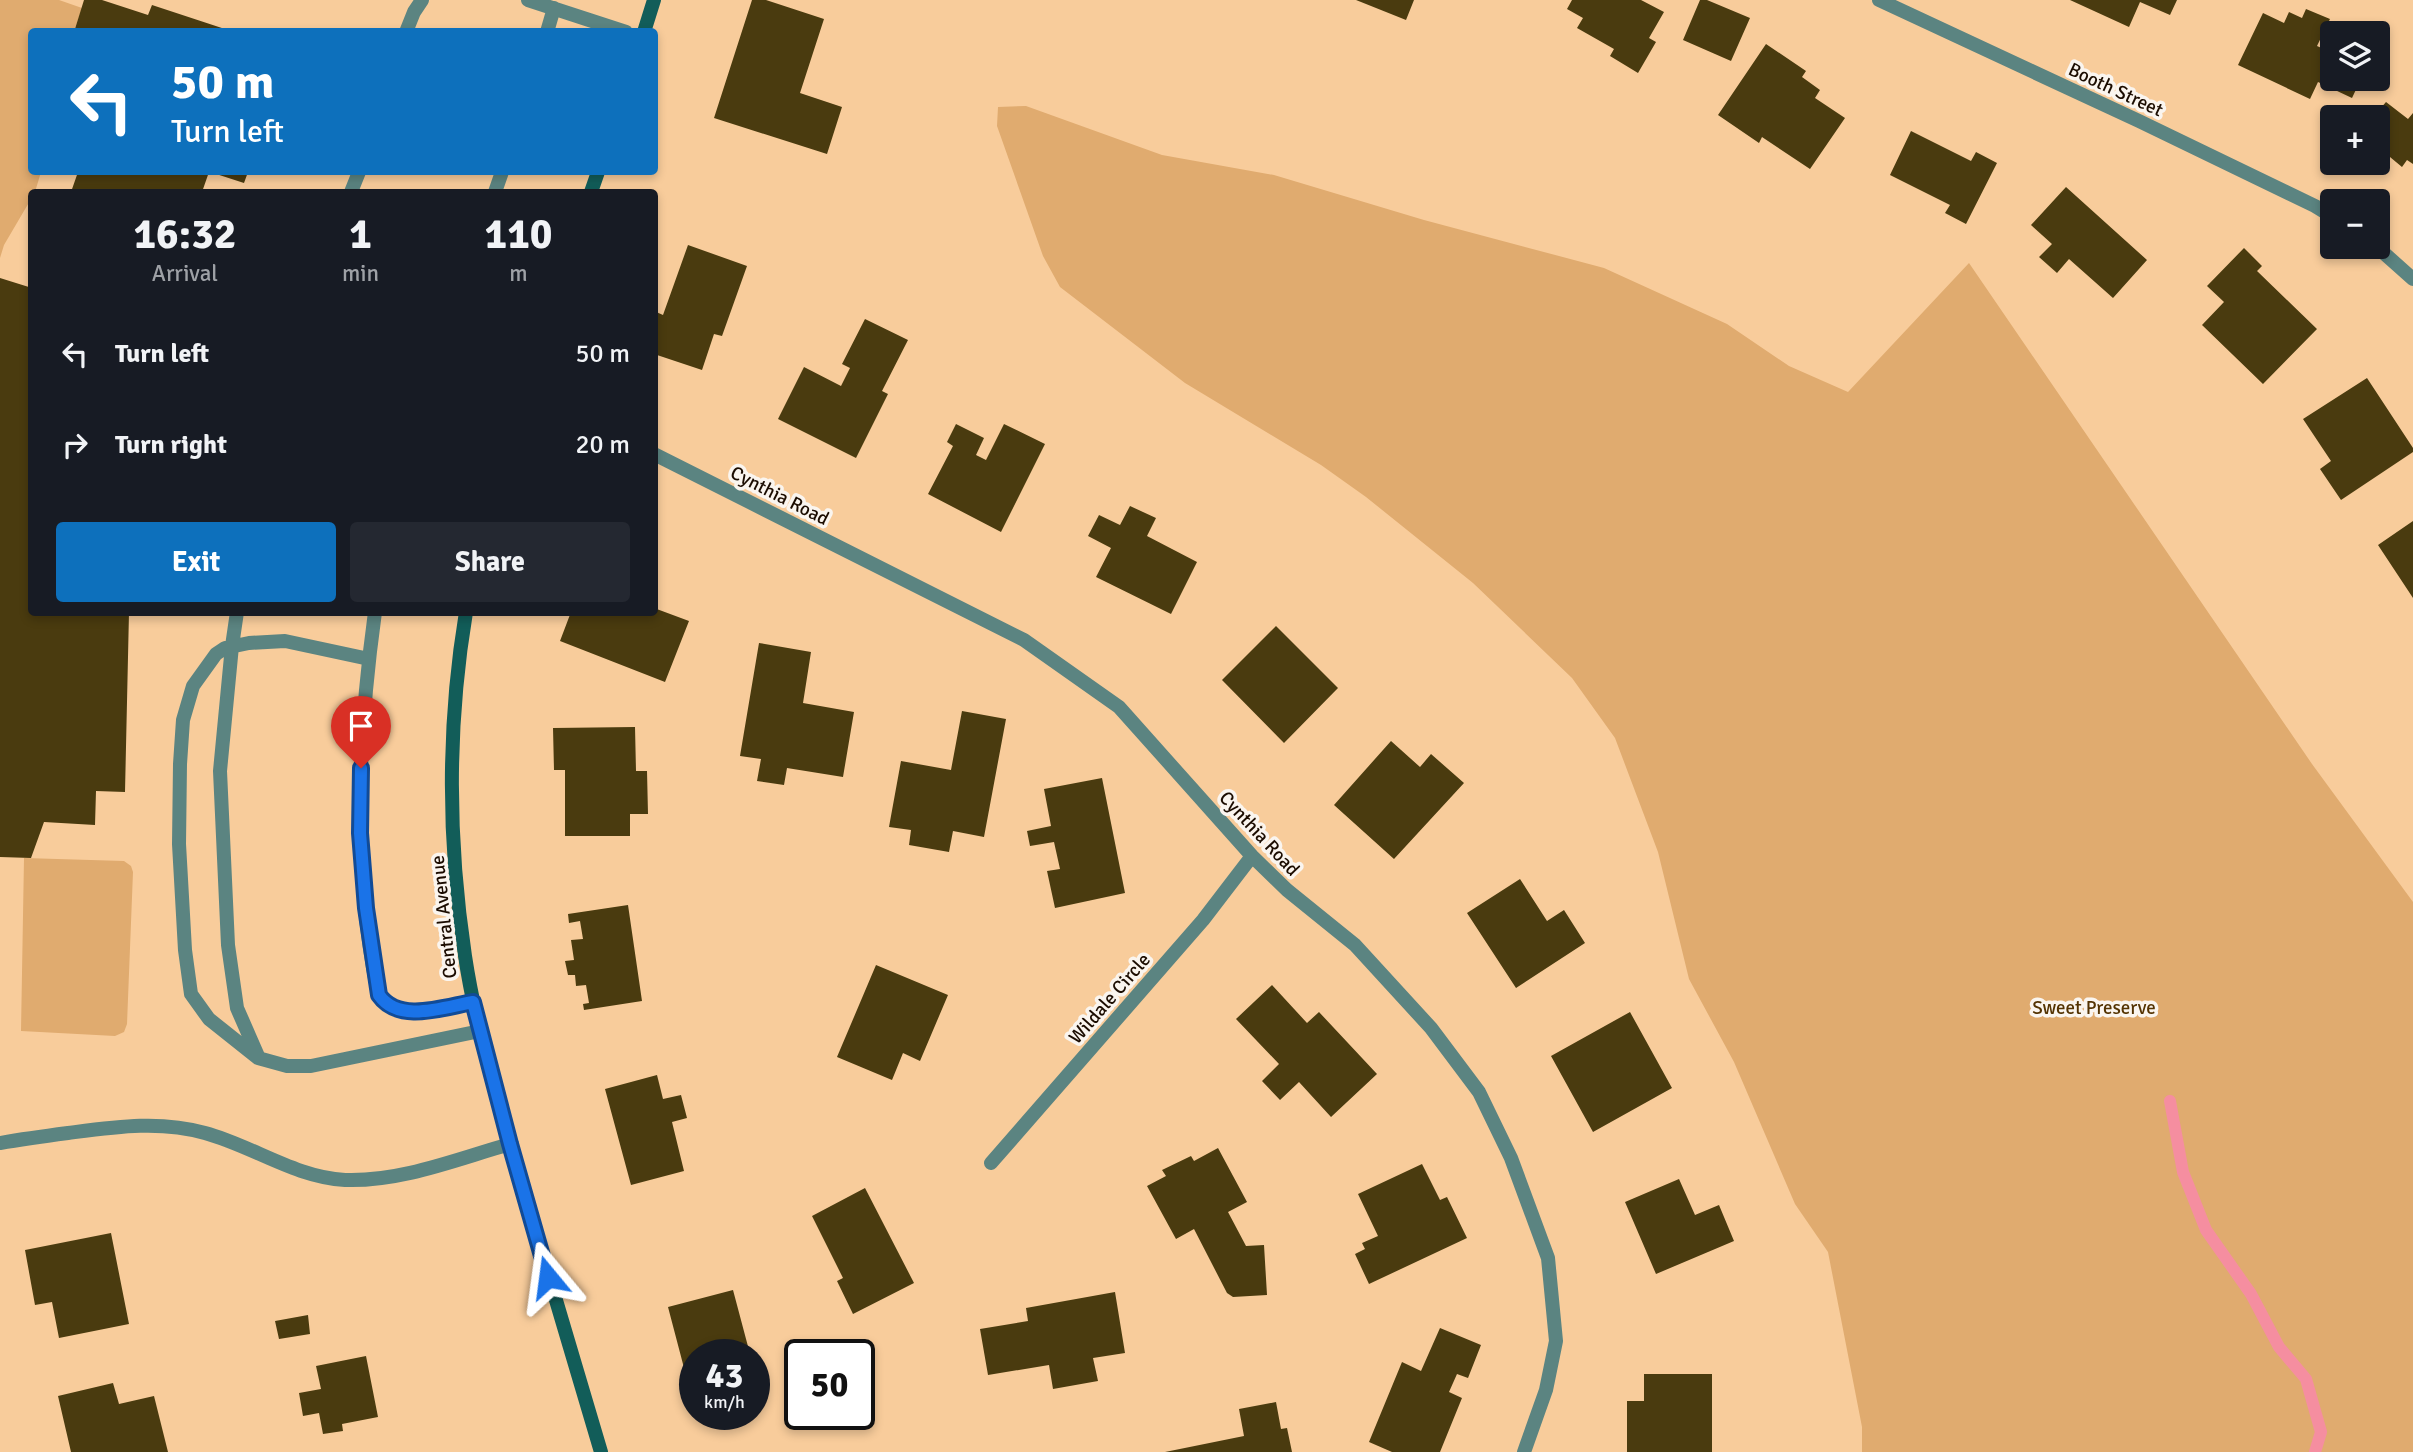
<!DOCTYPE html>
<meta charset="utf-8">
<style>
:root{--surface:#171b24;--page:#242831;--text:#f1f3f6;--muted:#9ea1a6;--accent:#0d70bc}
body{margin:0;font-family:Signika,sans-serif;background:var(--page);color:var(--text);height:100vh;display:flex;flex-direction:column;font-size:26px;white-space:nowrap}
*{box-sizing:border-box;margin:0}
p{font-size:23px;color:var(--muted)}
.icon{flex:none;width:38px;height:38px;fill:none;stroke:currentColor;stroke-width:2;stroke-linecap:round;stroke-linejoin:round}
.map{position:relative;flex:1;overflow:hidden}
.side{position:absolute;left:28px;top:189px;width:630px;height:427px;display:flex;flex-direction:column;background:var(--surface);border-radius:7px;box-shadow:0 4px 10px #0003}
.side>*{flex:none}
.banner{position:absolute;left:28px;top:28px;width:630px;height:147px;border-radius:7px;box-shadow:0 4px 10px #0003;background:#0d70bc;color:#fff;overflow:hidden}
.buttons{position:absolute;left:2320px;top:21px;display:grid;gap:14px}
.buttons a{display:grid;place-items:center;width:70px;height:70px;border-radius:7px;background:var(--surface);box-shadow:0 4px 10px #0003;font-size:35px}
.speed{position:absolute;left:679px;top:1339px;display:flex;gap:14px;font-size:35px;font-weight:700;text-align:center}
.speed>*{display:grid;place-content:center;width:91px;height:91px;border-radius:50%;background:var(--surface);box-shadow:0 4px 10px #0003;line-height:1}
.speed small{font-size:18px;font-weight:400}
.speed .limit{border:4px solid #111;border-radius:10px;background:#fff;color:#111}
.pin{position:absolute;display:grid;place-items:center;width:60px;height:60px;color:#fff;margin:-72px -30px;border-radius:50% 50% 50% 0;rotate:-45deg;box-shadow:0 0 7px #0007}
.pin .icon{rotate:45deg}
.me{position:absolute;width:77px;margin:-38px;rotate:344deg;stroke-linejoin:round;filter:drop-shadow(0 0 5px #0008)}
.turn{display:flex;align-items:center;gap:24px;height:147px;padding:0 28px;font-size:32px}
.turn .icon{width:91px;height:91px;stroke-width:2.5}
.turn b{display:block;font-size:49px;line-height:60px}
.eta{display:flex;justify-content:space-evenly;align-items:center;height:119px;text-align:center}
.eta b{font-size:42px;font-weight:800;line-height:49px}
.primary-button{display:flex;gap:14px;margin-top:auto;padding:14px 28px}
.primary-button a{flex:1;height:80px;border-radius:7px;background:var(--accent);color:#fff;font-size:28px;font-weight:800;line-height:80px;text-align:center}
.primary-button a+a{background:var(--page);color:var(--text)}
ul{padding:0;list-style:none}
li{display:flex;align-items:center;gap:21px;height:91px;padding:0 28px}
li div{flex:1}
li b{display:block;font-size:26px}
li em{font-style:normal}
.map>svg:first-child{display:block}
</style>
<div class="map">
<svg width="2413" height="1452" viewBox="0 0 2413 1452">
<rect width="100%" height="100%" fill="#f8cc9b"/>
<path fill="#e0ab6f" d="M 0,0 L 59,0 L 82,8 L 74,31 L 32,32 L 32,172 L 41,172 L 35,192 L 32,192 L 31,199 L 4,245 L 0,258 Z
M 1026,106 L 1162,155 L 1274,175 L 1424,220 L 1604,268 L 1727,324 L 1789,366 L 1848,392 L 1969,263 L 2312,764 L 2413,902 L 2413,1452 L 1862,1452 L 1862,1427 L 1828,1252 L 1795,1204 L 1734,1062 L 1689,979 L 1658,852 L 1615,738 L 1572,678 L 1473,583 L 1366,497 L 1321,465 L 1185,383 L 1060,287 L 1043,256 L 997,126 L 998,107 Z
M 24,858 L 124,861 L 131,866 L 133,872 L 127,1024 L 124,1032 L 115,1036 L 21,1031 Z"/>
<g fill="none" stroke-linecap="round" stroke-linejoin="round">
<path stroke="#f58ea0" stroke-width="12" d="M 2170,1101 L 2183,1172 L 2206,1230 L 2251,1294 L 2279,1347 L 2306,1379 L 2321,1432 L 2315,1452"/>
</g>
<path fill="#4a3b0f" d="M 84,0 L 102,0 L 148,15 L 152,5 L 234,32 L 74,32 Z
M 752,0 L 766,0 L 824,19 L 800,93 L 842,107 L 827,154 L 714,118 Z
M 1356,0 L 1414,0 L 1406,20 Z
M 1572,0 L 1641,0 L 1664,12 L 1649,38 L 1656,42 L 1638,73 L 1610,56 L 1614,49 L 1577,28 L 1583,18 L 1567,9 Z
M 1700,0 L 1707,0 L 1750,18 L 1731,61 L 1683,40 Z
M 2070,0 L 2177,0 L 2170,15 L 2140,2 L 2129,27 Z
M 2306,9 L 2330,19 L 2317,46 L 2333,53 L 2333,79 L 2361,79 L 2352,98 L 2318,82 L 2310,99 L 2238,65 L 2263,13 L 2284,23 L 2289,12 L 2302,18 Z
M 1766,44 L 1806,71 L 1802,77 L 1820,90 L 1815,98 L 1845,118 L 1810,169 L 1762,137 L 1759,143 L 1718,115 Z
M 2386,102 L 2408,119 L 2413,113 L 2413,164 L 2407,160 L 2402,167 L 2378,147 L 2378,117 L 2373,117 Z
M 1911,131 L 1971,161 L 1976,152 L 1997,163 L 1966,224 L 1945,213 L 1950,205 L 1890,175 Z
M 78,172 L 209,172 L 202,192 L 71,192 Z
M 210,172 L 248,172 L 244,183 Z
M 2066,187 L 2147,260 L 2113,298 L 2069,259 L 2057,273 L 2039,257 L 2052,244 L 2031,225 Z
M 688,245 L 747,266 L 722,336 L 714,334 L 702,370 L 654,354 L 654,311 L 663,315 Z
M 2244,248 L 2262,266 L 2257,271 L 2317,329 L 2263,384 L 2202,325 L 2224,302 L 2207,286 Z
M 0,278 L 32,288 L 32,612 L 129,612 L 125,792 L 96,791 L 95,825 L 44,822 L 31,858 L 0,857 Z
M 865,319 L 908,340 L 882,391 L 888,394 L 856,458 L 778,419 L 804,367 L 841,386 L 850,368 L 842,364 Z
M 2367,378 L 2413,448 L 2413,452 L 2341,500 L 2320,469 L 2331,461 L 2303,419 Z
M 956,424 L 984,438 L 976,455 L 986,460 L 1004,424 L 1045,444 L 1001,532 L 928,494 L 953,446 L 947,442 Z
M 1130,506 L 1156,518 L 1147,536 L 1197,562 L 1171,614 L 1096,577 L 1111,548 L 1088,536 L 1099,515 L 1120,525 Z
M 2413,521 L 2413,598 L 2378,545 Z
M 654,608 L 689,621 L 665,682 L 560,641 L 571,612 L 654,612 Z
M 1276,626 L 1338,688 L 1284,743 L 1222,680 Z
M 759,643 L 811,652 L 803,703 L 854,712 L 843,777 L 787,768 L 784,785 L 757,781 L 761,759 L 740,756 Z
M 962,711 L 1006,719 L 984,837 L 953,831 L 949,852 L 909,845 L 911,830 L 889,827 L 901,761 L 951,770 Z
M 635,727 L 636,771 L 647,771 L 648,814 L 630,814 L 630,836 L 565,836 L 565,770 L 554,770 L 553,728 Z
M 1391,741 L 1420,767 L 1431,754 L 1464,783 L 1394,859 L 1334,805 Z
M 1102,778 L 1125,893 L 1055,908 L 1047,871 L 1060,869 L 1054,842 L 1030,846 L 1027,831 L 1051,826 L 1044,789 Z
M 1520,879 L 1547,921 L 1564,910 L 1585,943 L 1516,988 L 1467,913 Z
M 628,905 L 642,1001 L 584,1010 L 583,1004 L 589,1003 L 586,985 L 576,986 L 575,975 L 568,975 L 565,961 L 574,960 L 571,940 L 583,939 L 580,921 L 569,923 L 568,914 Z
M 876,965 L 948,995 L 920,1061 L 903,1053 L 892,1080 L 837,1057 Z
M 1272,985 L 1307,1023 L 1319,1012 L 1377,1074 L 1331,1117 L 1299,1082 L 1280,1100 L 1262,1081 L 1279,1064 L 1236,1019 Z
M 1630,1012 L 1672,1088 L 1593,1132 L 1551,1056 Z
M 657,1075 L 663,1099 L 681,1095 L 687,1118 L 672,1122 L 684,1171 L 631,1185 L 605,1089 Z
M 1218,1148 L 1247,1202 L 1228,1212 L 1246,1246 L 1264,1245 L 1267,1295 L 1233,1297 L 1227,1293 L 1194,1229 L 1176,1239 L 1147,1186 L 1166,1176 L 1162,1170 L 1191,1156 L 1194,1161 Z
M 1422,1164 L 1440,1200 L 1447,1197 L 1467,1238 L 1369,1284 L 1355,1254 L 1365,1249 L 1362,1243 L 1378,1236 L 1358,1194 Z
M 1679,1179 L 1695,1215 L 1719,1205 L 1734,1241 L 1656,1274 L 1625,1202 Z
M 865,1188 L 914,1283 L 853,1314 L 837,1281 L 843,1278 L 812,1216 Z
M 111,1233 L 129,1324 L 59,1338 L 52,1302 L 35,1305 L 25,1250 Z
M 733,1290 L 750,1354 L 695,1354 L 694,1406 L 668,1307 Z
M 1115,1292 L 1125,1353 L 1093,1358 L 1098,1381 L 1053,1389 L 1049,1365 L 988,1375 L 980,1329 L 1028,1321 L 1026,1308 Z
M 308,1315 L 310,1334 L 279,1339 L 275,1321 Z
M 1440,1328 L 1481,1345 L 1468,1378 L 1457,1374 L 1449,1392 L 1462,1398 L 1440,1452 L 1392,1452 L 1369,1442 L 1402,1362 L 1421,1371 Z
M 366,1356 L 378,1417 L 342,1424 L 343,1431 L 323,1434 L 319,1413 L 303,1416 L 299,1393 L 321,1389 L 316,1366 Z
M 1644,1374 L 1712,1374 L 1712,1452 L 1627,1452 L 1627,1401 L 1644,1401 Z
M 113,1383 L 119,1404 L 154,1396 L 168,1452 L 71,1452 L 58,1396 Z
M 1276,1402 L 1281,1429 L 1287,1428 L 1292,1452 L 1165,1452 L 1244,1436 L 1239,1409 Z"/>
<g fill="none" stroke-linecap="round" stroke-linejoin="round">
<path stroke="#5b8481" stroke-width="14" d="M 528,0 L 626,32
M 406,32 L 414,12 L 422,0
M 547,32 L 554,8
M 351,192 L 359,172
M 495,192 L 502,172
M 237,612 L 232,646 L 220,771 L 228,945 L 237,1008 L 258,1056
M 375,612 C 358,736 352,865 377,989 C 386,1026 446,1007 473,1002
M 369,659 L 285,641 L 249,643 L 225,648 L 216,654 L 193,686 L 183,720 L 180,764 L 179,844 L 185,950 L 191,994 L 209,1019 L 258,1058 L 287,1066 L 311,1066 L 480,1031
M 0,1143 C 23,1139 45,1136 68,1133 C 114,1127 160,1120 205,1133 C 253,1146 294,1177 345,1180 C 401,1182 457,1159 510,1144"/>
<path stroke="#5b8481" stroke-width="14" d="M 1879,0 L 2139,121 L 2315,206 L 2333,217
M 2377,247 L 2413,279
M 654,454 L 1024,640 L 1119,707 L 1252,856 L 1287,890 L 1355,945 L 1431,1028 L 1479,1092 L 1511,1158 L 1548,1258 L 1556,1341 L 1546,1390 L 1524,1452
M 991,1163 L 1203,920 L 1252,856"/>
<path stroke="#125d59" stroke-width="14" d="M 644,32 L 654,0
M 591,192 L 598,172
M 466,612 C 447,726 448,843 465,956 C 476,1029 498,1101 518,1172 C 545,1266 573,1359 601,1452"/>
</g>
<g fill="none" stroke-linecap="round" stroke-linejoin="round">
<g stroke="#114b97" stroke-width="18">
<path id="route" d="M 361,768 L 360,833 L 366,908 L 379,995 C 399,1024 444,1007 473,1002 L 510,1144 L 548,1277"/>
</g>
<use href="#route" stroke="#1a73e8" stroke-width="12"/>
</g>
<g text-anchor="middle" stroke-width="7" stroke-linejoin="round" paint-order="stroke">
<g font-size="19" fill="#1b0c00" stroke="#faf5ef">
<text transform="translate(2116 89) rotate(25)" y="7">Booth Street</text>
<text transform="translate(780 495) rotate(27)" y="7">Cynthia Road</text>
<text transform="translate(1260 833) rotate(47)" y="7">Cynthia Road</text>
<text transform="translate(443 917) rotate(-96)" y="7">Central Avenue</text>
<text transform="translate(1109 998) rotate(-49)" y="7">Wildale Circle</text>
</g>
<g font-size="19" fill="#543302" stroke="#faf5ef">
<text x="2094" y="1014">Sweet Preserve</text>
</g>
</g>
</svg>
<div class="buttons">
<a><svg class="icon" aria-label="layers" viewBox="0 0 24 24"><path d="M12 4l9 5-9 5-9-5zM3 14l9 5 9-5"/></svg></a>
<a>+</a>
<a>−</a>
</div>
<div class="speed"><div>43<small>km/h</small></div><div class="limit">50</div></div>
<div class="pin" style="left:361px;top:768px;background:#d93025"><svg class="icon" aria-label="arrive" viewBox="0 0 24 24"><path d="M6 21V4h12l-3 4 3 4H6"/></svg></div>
<svg class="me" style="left:548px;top:1277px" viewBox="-20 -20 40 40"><path d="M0-17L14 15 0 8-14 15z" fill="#1a73e8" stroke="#fff" stroke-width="4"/></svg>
<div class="banner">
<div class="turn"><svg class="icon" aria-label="left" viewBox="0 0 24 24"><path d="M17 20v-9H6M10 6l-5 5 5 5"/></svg><div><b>50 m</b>Turn left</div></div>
</div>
<section class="side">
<div class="eta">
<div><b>16:32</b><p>Arrival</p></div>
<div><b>1</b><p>min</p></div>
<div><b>110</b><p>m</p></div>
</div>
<ul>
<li><svg class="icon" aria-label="left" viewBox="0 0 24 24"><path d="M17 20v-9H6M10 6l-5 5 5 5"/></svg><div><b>Turn left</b></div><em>50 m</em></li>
<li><svg class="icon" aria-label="right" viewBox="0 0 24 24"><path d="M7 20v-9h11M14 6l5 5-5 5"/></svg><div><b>Turn right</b></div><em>20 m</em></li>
</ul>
<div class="primary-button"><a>Exit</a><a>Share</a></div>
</section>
</div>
